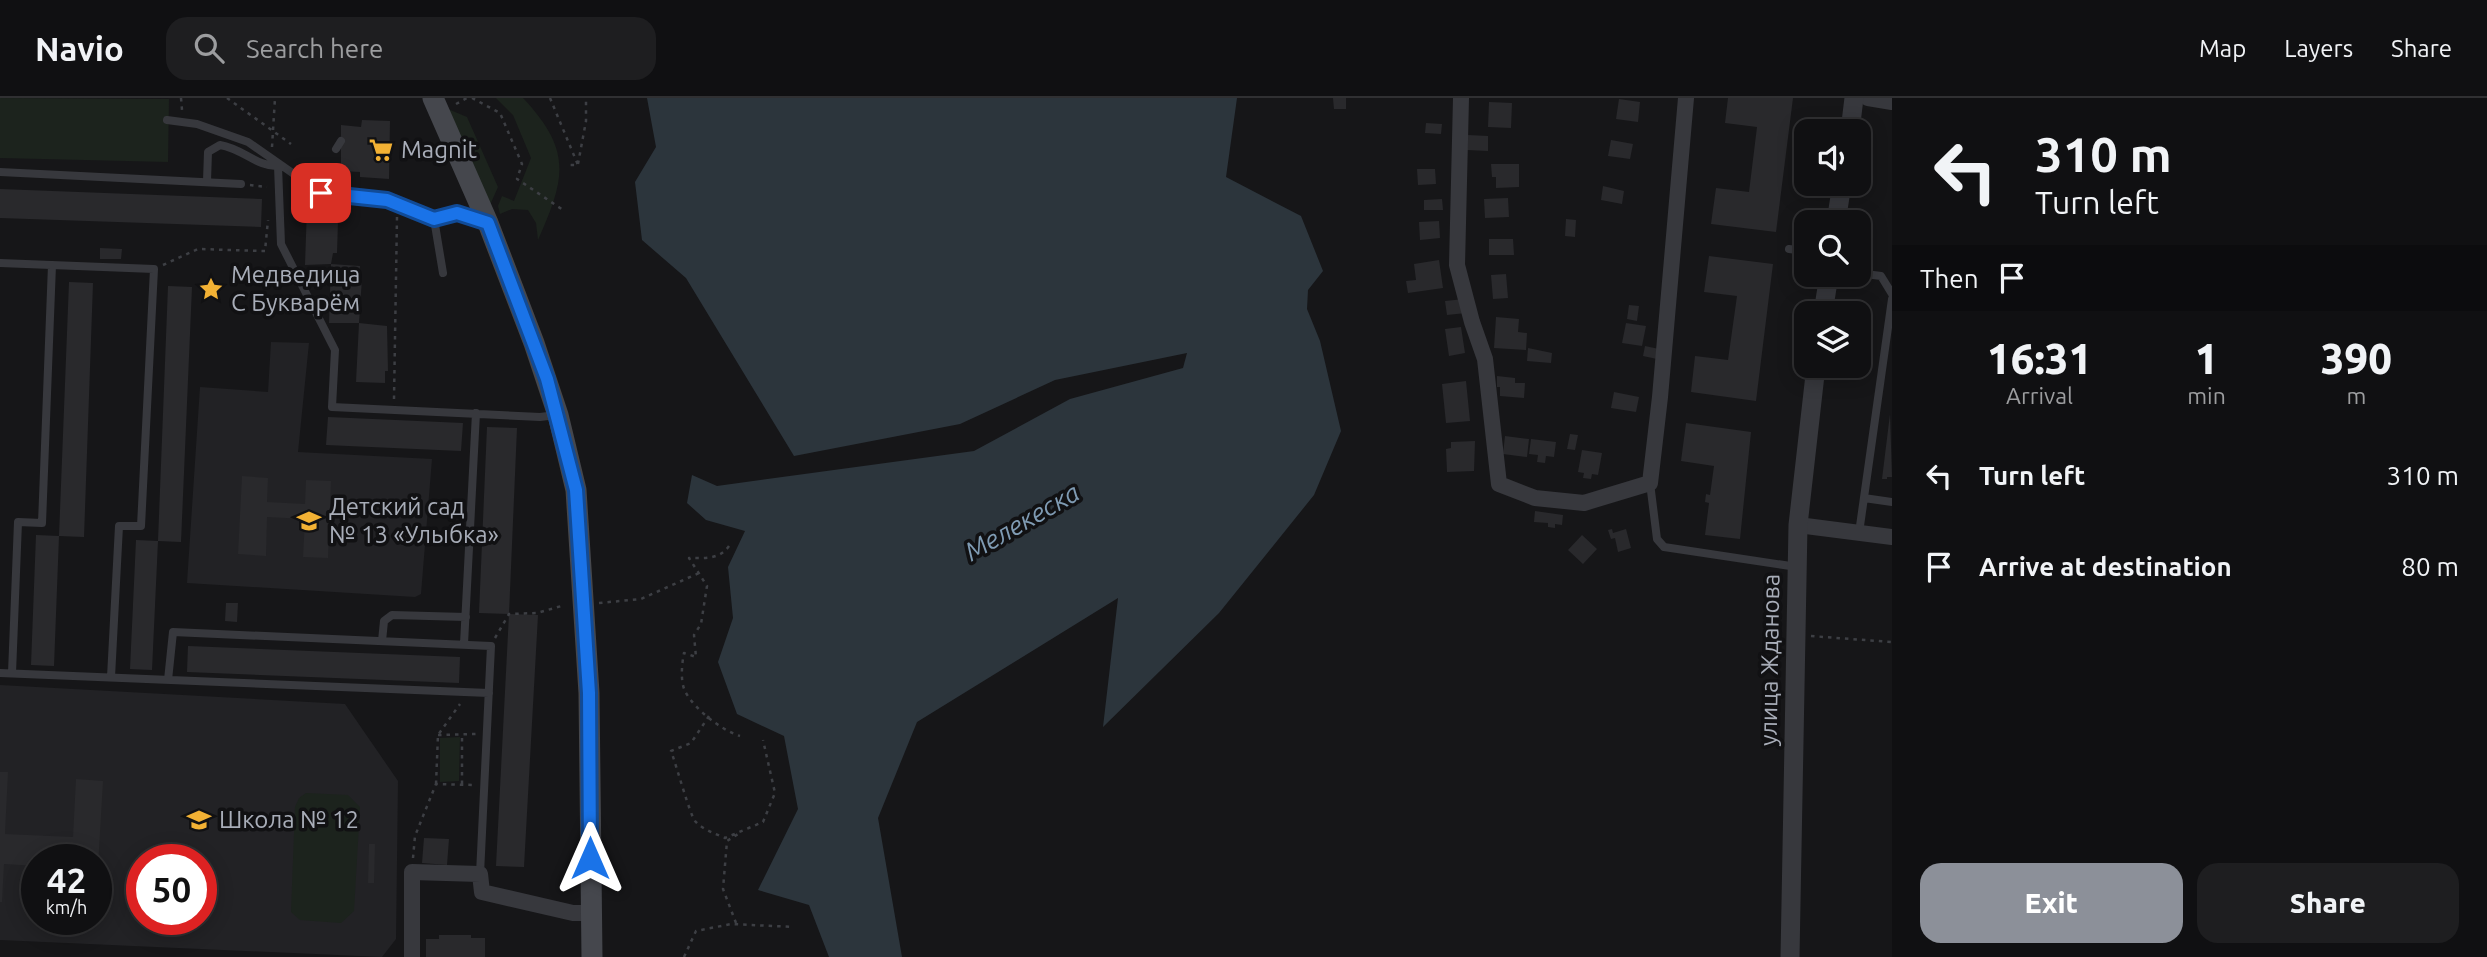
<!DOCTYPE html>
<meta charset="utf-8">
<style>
:root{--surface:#101012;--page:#1e1e20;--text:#f1f3f6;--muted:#9c9d9f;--line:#303032;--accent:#8c9099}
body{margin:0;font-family:Ubuntu,sans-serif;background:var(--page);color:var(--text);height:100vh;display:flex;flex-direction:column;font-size:26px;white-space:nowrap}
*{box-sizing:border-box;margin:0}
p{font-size:23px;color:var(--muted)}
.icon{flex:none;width:38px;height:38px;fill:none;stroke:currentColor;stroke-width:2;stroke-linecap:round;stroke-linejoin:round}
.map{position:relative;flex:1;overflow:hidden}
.drawer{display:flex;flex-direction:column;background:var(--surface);width:595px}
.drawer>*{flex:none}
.top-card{background:#101012;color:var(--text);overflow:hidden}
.tools{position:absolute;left:1794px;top:21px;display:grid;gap:14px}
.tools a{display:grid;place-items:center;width:77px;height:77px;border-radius:14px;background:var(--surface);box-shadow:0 4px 18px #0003,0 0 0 2px var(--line);font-size:35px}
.speed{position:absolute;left:21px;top:746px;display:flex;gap:14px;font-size:35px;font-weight:700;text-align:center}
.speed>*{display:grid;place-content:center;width:91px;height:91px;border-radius:50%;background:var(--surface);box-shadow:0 4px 18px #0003,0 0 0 2px var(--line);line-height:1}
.speed small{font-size:18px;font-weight:400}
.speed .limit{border:10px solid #d22;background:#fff;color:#111}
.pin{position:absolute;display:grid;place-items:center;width:60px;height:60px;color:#fff;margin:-30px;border-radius:14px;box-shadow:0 4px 10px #0006}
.me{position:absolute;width:77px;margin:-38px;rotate:0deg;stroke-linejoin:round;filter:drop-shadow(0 0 5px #0008)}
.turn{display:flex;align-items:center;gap:24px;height:147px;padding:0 28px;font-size:32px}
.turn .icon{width:91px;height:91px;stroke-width:2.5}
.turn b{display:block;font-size:49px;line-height:60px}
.then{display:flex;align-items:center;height:66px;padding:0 28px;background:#0003;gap:14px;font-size:26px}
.eta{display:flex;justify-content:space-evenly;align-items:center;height:119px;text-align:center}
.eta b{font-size:42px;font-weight:800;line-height:49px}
.button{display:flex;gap:14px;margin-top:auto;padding:14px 28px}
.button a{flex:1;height:80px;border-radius:21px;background:var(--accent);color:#fff;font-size:28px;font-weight:800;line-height:80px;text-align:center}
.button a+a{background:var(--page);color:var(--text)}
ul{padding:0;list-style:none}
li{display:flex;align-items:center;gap:21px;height:91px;padding:0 28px}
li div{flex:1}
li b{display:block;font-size:26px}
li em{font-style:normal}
header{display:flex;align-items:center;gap:42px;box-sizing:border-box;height:98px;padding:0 35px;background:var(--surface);border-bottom:2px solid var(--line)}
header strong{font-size:33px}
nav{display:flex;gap:38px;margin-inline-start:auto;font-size:24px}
.search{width:490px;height:63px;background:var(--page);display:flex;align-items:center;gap:18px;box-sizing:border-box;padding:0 24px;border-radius:21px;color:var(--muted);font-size:26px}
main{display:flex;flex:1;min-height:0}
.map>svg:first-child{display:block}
</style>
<header>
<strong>Navio</strong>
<div class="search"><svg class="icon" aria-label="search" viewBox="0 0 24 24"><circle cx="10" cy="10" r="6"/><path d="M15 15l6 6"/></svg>Search here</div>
<nav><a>Map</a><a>Layers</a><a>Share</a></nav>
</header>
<main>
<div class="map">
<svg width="1892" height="859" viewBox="0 0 1892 859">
<rect width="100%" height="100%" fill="#161618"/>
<path fill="#222225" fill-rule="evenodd" d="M 271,244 L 309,245 L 298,354 L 432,361 L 421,496 L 415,499 L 187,485 L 200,289 L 268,294 Z
M 0,587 L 345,606 L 398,683 L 396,841 L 382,859 L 0,842 ZM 37,761 L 96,761 L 96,821 L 37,821 ZM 142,761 L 201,761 L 201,821 L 142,821 Z"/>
<path fill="#1c231d" d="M 0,0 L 169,1 L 168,64 L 0,60 Z
M 496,0 L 523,0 C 573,53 565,81 538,142 L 536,125 L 528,112 L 512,111 L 500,116 L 498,108 L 502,98 L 514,103 L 531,60 L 513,17 Z
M 448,11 L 467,19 L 498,89 L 490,107 Z
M 460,639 L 459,683 L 440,684 L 440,640 Z
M 306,695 L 348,697 L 360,709 L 354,813 L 341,825 L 300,822 L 291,814 L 295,709 L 299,700 Z"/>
<path fill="#2c353c" d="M 647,0 L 1237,0 L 1226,79 L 1301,118 L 1323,173 L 1308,192 L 1307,211 L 1320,243 L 1341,333 L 1314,397 L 1219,515 L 1103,629 L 1118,500 L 917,624 L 878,720 L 902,859 L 829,859 L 809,807 L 758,792 L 798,711 L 784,638 L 737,616 L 718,564 L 733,520 L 728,469 L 745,433 L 706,422 L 687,405 L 692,377 L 717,388 L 974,353 L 1070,301 L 1183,270 L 1187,255 L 1055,282 L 960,326 L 794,358 L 686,180 L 642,142 L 635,84 L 656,49 Z"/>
<path fill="#29292c" d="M 1333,0 L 1346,0 L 1346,11 L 1334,11 Z
M 1728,0 L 1793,0 L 1776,134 L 1711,126 L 1716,90 L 1749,94 L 1757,29 L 1725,25 Z
M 1619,1 L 1640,4 L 1638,24 L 1616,21 Z
M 1489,4 L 1512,5 L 1511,30 L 1488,29 Z
M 362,22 L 390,23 L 389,81 L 360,79 L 360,74 L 341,73 L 341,27 L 361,29 Z
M 1426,25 L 1442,26 L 1441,36 L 1425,35 Z
M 1468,37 L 1488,38 L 1488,53 L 1467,52 Z
M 1611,42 L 1633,46 L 1630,61 L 1608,58 Z
M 1491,66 L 1519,66 L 1519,89 L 1496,90 L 1496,79 L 1492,79 Z
M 1417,71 L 1435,71 L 1436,86 L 1418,87 Z
M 1603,88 L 1624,93 L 1622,106 L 1601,102 Z
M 0,91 L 262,101 L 261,129 L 0,120 Z
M 1508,100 L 1509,119 L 1485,120 L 1484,101 Z
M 1442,101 L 1443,112 L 1424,112 L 1424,102 Z
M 307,109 L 335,110 L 334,123 L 338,123 L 337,155 L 333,155 L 331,166 L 360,168 L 359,180 L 362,180 L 359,225 L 387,228 L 388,273 L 385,273 L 385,285 L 356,284 L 359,225 L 329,225 L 331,166 L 305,167 Z
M 1566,121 L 1576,122 L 1575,139 L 1565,138 Z
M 1439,123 L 1440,140 L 1420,142 L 1419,124 Z
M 1489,141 L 1513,141 L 1514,157 L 1489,157 Z
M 100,150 L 122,151 L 121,161 L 100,161 Z
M 1709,158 L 1773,166 L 1756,303 L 1691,294 L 1695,258 L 1728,262 L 1737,198 L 1704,194 Z
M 1439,162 L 1443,190 L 1408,195 L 1406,183 L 1416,182 L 1414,166 Z
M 1506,176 L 1508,200 L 1493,201 L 1491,177 Z
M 69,184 L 93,185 L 84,439 L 59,438 Z
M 168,188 L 192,189 L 181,444 L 158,443 Z
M 1464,201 L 1466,215 L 1447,217 L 1445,203 Z
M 1629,207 L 1639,208 L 1637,223 L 1627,221 Z
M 1496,219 L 1519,221 L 1518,234 L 1527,235 L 1526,252 L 1494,250 Z
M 1626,225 L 1646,228 L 1642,248 L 1622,245 Z
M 1461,229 L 1465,255 L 1449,258 L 1445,231 Z
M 1645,248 L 1659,251 L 1657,261 L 1643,258 Z
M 1528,250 L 1552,255 L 1551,265 L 1527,263 Z
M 1497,278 L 1515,280 L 1515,285 L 1525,285 L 1524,300 L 1500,298 L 1500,289 L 1497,289 Z
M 1466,283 L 1470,323 L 1446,325 L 1442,286 Z
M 1614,294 L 1639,299 L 1636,314 L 1611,310 Z
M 1890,316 L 1892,379 L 1887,379 L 1887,381 L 1882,381 Z
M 328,319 L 463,325 L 461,353 L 326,347 Z
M 1686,325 L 1751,334 L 1740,441 L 1705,437 L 1709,405 L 1705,404 L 1706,396 L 1710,397 L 1714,368 L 1681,363 Z
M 487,329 L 517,330 L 509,516 L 479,515 Z
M 1570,336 L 1578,337 L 1575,352 L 1567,351 Z
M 1505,338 L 1529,341 L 1527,359 L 1503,356 Z
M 1531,341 L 1556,344 L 1554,359 L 1546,358 L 1545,365 L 1537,364 L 1538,357 L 1529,356 Z
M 1475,343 L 1474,373 L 1447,374 L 1446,351 L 1451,350 L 1451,344 Z
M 1582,352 L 1602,355 L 1598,377 L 1592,376 L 1591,381 L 1583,380 L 1584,375 L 1578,374 Z
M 242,378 L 268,380 L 267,404 L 305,406 L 306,382 L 331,383 L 328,460 L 303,459 L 305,421 L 267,419 L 266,458 L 238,456 Z
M 1535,413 L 1563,417 L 1562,427 L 1555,426 L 1555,430 L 1548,429 L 1548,425 L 1534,424 Z
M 1612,431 L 1613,435 L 1626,431 L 1631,450 L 1618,454 L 1615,440 L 1611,441 L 1608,432 Z
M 36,437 L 59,438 L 54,568 L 31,567 Z
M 1582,437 L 1597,451 L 1583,466 L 1568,452 Z
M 136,442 L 158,443 L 152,572 L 130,571 Z
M 226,505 L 238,505 L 237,524 L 225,523 Z
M 509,516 L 538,517 L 524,769 L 496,768 Z
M 188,548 L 460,559 L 459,585 L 187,574 Z
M 0,674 L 8,674 L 5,736 L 73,739 L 76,681 L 103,683 L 98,768 L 96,761 L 37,761 L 37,768 L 4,766 L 2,804 L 0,804 Z
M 424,740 L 449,741 L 447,767 L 422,765 Z
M 369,746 L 375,746 L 374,785 L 368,785 Z
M 68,821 L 96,821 L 95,827 L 68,826 Z
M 439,837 L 471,837 L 471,840 L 485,840 L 485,859 L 426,859 L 426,841 L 439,841 Z"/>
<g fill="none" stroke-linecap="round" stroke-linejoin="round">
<path stroke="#3d3f44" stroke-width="2.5" stroke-dasharray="3.5 5" stroke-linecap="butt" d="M 181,0 L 182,12
M 227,0 L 291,46
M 472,0 L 500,15 L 522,66 L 517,81 L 563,112
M 550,0 L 578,67 L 566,67
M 456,6 L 467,0
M 272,49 L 275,0
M 578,66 L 586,23 L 586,0
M 250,87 L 267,89
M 163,167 L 198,151 L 265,153 L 268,122
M 394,301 L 397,119
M 729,448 C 719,462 704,460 689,460 L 707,488 L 701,526 L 694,537 L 696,559 L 684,555 C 682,565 680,583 685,593 C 694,611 721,632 740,638
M 599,505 L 641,501 L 699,475
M 1811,538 L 1892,544
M 495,540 L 509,516 L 537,515 L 565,507
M 709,618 L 691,645 L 671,653 C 676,666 690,717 695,723 C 703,732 714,735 725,740 L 763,724 L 775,695 L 763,642
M 438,637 L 476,636
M 436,686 L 438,637 L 460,606
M 462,686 L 462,636
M 413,760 L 415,738 L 436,686 L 474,687
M 736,825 L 723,791 L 727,743 L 738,736
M 684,859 L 696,833 L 731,826 L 794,829"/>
<path stroke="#37383d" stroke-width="8" d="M 167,22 L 197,26 L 248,44 L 321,95 L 387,102 L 434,121 L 457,115 L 485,124
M 336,51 L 341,43
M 278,68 L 281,146 L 335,252 L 332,309 L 540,319 L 556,317
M 0,74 L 241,86
M 207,83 L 208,54 L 220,47 C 244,51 257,69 278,68
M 434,121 L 443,175
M 1789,151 L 1806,153
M 0,165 L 154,171 L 141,428 L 119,428 L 111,579
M 1858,175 L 1881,178 L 1892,196
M 1650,385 L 1657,441 L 1664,449 L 1797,469
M 1864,400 L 1892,404
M 1859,435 L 1892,201
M 382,543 L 384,523 L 392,517 L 466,519
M 464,546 L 476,315
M 0,575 L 489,595
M 12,575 L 18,424 L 42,425 L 52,167
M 168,582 L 173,534 L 491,548 L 480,776"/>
<path stroke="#37383d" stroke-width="16" d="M 1461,0 L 1457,167 L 1472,224 L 1485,261 L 1499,386 L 1535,400 L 1584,405 L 1650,385 L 1660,299 L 1686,0
M 1868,0 L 1892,4
M 1798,427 L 1892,439
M 412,859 L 412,774 L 480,776 L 482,794 L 573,815 L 590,815"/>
<path stroke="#37383d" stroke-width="19" d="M 1850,33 L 1854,0
M 1836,124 L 1842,86
M 1823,215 L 1829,177
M 1790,859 L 1798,427 L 1816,268"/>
<path stroke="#45474d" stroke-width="21" d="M 433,0 L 488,125 L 534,245 L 558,317 L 576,392 L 589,595 L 592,859"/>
</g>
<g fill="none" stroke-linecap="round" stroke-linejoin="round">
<g stroke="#114b97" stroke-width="18">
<path id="route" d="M 321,95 L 387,102 L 434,121 L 457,115 L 488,125 L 547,281 L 576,392 L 589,595 L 590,760"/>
</g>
<use href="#route" stroke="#1a73e8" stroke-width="12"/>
</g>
<defs>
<g id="supermarket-bare" transform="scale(1.89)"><path d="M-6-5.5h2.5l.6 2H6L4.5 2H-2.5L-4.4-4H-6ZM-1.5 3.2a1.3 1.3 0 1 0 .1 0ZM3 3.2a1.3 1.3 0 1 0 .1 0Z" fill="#f2b134" stroke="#111113" stroke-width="2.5" paint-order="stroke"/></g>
<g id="sight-bare" transform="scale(1.89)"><path d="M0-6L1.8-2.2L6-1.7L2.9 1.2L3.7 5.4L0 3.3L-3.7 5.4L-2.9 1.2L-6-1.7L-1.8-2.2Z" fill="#f2b134" stroke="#111113" stroke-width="2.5" paint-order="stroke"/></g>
<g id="school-bare" transform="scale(1.89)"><path d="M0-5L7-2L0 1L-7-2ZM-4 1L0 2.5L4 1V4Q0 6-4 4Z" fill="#f2b134" stroke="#111113" stroke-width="2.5" paint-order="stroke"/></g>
</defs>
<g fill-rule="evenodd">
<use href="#supermarket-bare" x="381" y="52"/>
<use href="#sight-bare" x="211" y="191"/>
<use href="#school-bare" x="309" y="423"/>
<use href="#school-bare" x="199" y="722"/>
</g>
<g text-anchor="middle" stroke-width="7" stroke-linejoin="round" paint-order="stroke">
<g font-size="24" fill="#a8adb8" stroke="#111113" text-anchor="start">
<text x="401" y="60">Magnit</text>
<text x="231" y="185">Медведица<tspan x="231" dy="28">С Букварём</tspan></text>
<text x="329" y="417">Детский сад<tspan x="329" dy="28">№ 13 «Улыбка»</tspan></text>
<text x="219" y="730">Школа № 12</text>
</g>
<g font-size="24" fill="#a8adb8" stroke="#111113">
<text transform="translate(1770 562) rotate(-89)" y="8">улица Жданова</text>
</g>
<g font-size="26" font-style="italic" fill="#7f9bb3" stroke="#111113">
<text transform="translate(1022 424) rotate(-30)" y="9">Мелекеска</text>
</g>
</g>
</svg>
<div class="tools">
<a><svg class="icon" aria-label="sound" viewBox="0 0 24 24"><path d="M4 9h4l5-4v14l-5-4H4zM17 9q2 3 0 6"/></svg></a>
<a><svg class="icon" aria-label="search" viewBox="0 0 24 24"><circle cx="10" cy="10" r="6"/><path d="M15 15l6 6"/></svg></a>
<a><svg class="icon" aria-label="layers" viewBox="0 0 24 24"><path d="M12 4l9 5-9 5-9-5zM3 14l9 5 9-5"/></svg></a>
</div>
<div class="speed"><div>42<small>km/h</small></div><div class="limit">50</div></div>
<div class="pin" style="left:321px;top:95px;background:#d93025"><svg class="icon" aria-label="arrive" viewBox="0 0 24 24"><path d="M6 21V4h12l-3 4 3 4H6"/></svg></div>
<svg class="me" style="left:590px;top:760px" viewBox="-20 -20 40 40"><path d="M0-17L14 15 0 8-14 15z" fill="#1a73e8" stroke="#fff" stroke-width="4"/></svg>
</div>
<section class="drawer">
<div class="top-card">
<div class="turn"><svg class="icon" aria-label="left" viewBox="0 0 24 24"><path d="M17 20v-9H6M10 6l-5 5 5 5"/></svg><div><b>310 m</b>Turn left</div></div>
<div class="then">Then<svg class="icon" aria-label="arrive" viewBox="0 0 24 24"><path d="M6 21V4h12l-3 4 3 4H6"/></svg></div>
</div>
<div class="eta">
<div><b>16:31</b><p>Arrival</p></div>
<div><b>1</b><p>min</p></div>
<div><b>390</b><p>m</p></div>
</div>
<ul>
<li><svg class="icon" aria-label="left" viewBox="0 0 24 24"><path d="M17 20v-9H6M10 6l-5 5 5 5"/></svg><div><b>Turn left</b></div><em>310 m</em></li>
<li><svg class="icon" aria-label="arrive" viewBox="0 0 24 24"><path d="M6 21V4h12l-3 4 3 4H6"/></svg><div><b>Arrive at destination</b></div><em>80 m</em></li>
</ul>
<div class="button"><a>Exit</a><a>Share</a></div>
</section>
</main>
